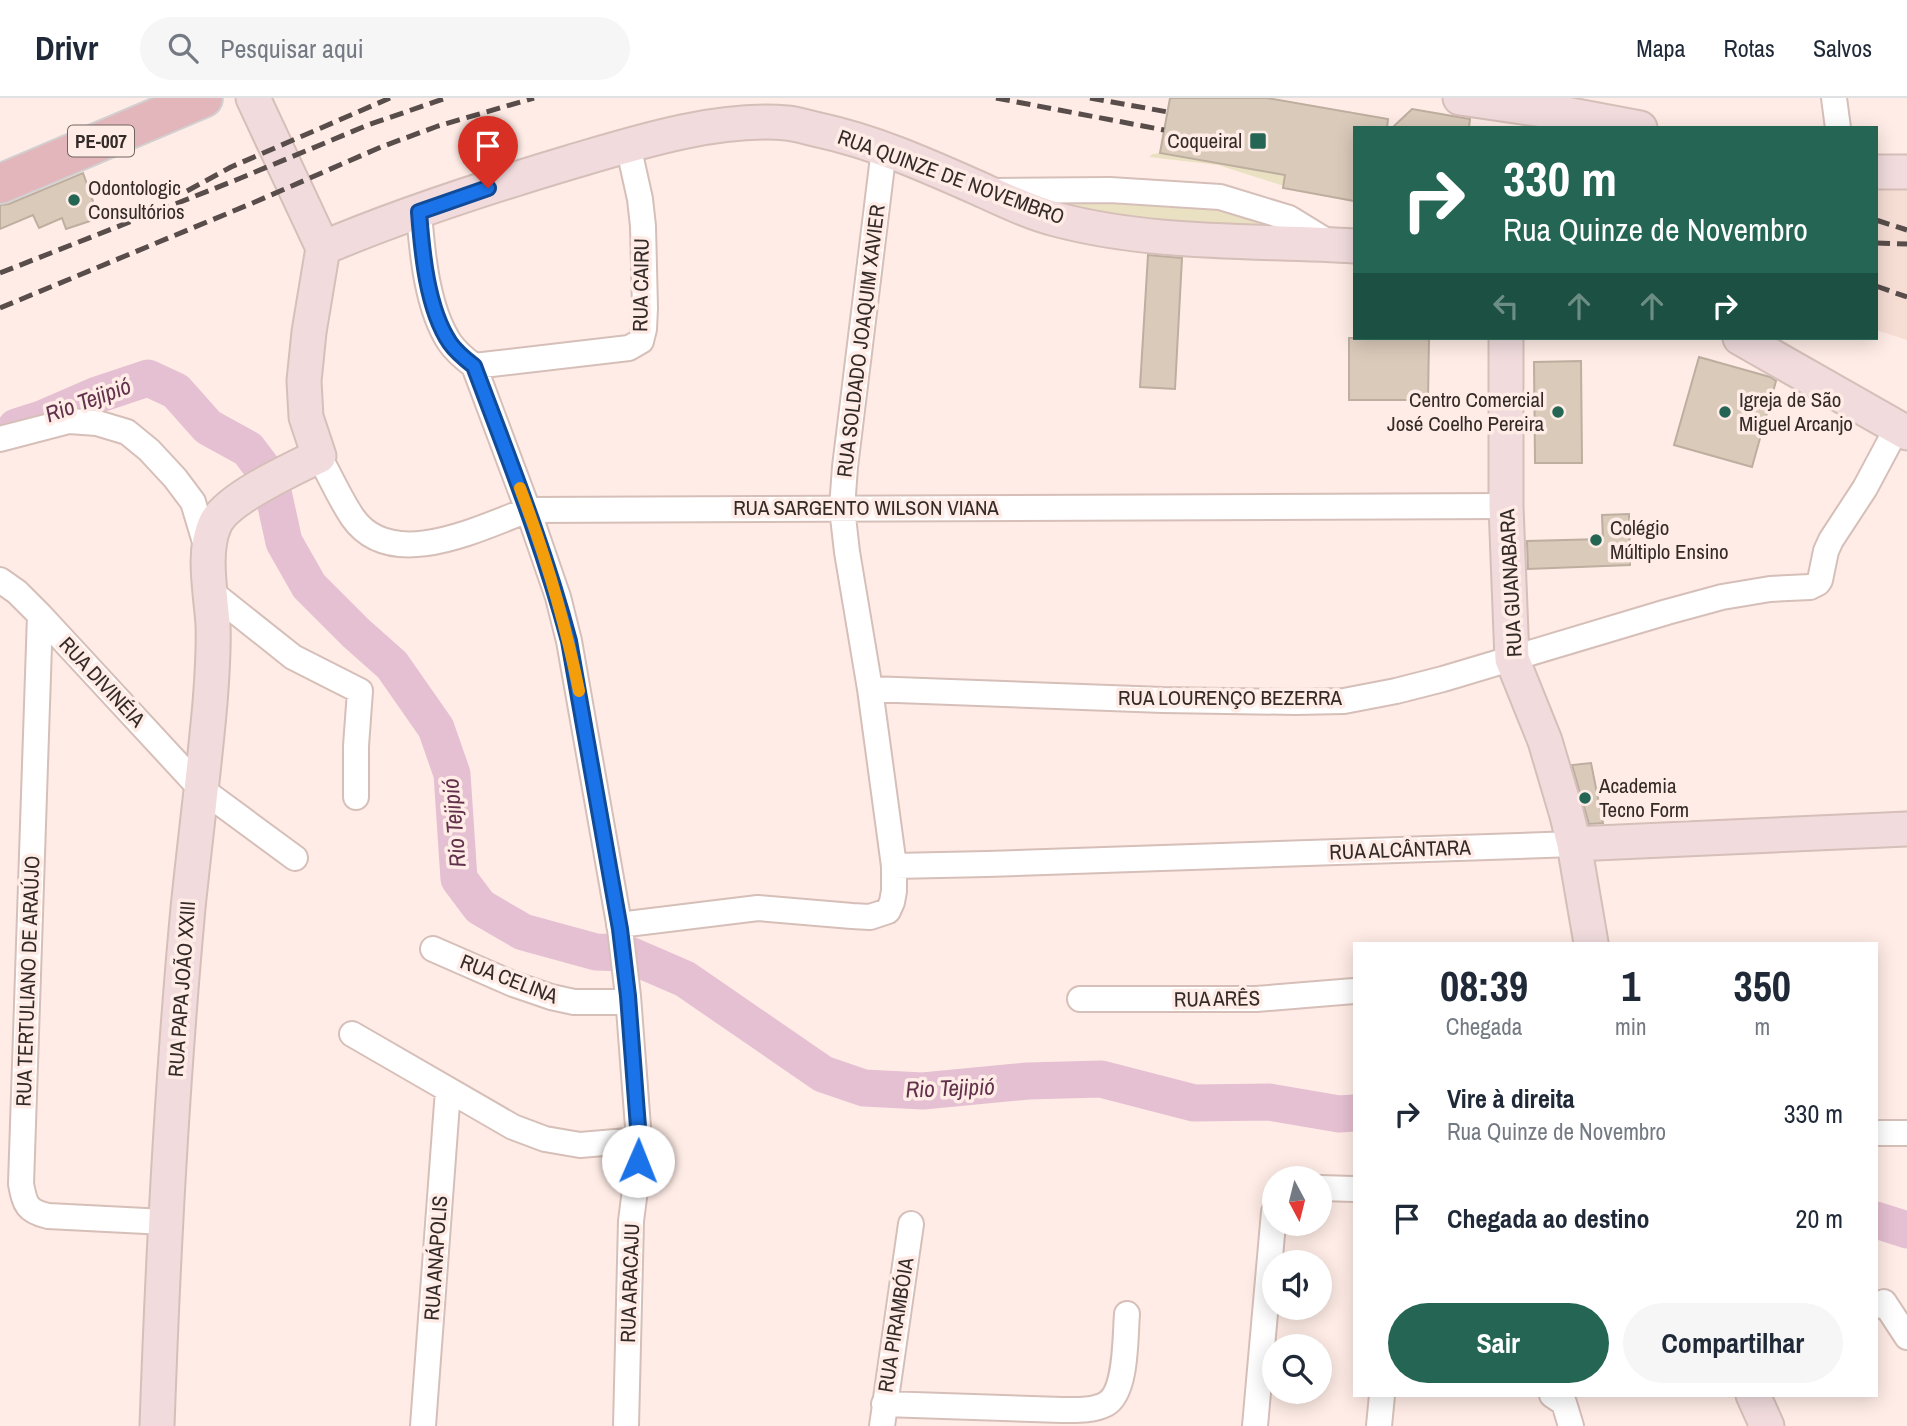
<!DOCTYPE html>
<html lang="pt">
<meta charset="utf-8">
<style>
:root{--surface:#fff;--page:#f6f6f7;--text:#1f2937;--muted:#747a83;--line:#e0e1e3;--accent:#246553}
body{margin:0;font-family:"Archivo Narrow",sans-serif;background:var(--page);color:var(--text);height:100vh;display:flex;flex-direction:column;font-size:26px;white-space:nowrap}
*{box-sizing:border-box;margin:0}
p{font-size:23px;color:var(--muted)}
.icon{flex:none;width:38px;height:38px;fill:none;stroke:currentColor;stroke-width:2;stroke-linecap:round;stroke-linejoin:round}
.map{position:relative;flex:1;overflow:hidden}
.sheet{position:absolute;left:1353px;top:844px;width:525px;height:455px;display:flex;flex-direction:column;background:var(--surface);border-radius:0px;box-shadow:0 4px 18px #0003}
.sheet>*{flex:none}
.guide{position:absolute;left:1353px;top:28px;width:525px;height:214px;border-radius:0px;box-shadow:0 4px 18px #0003;background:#246553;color:#fff;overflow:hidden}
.needle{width:46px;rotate:173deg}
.tools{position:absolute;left:1262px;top:1068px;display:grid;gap:14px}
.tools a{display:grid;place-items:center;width:70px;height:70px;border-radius:50%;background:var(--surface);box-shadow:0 4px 18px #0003;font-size:35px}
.pin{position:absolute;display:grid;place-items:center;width:60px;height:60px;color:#fff;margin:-72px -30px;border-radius:50% 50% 50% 0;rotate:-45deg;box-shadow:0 0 7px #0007}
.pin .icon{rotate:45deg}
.me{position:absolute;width:77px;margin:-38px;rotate:1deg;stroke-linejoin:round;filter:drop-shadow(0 0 5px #0008)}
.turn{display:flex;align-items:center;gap:24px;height:147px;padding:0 35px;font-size:32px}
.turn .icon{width:91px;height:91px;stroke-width:2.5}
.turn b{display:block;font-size:49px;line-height:60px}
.lanes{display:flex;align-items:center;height:66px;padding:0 35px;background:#0003;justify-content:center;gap:35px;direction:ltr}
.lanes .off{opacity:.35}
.eta{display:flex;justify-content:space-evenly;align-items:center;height:119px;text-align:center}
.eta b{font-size:42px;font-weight:800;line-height:49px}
.button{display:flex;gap:14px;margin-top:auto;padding:14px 35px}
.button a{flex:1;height:80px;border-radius:42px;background:var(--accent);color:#fff;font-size:28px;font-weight:800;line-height:80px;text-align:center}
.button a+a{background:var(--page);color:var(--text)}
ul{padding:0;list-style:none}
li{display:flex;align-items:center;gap:21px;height:105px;padding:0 35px}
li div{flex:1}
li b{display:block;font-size:26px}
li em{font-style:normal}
header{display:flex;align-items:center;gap:42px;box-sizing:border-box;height:98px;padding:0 35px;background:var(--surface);border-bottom:2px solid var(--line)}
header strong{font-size:33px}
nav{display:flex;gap:38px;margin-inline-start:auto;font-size:24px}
.search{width:490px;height:63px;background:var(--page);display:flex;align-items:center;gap:18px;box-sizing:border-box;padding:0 24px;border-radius:38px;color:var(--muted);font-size:26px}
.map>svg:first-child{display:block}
</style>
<header>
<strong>Drivr</strong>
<div class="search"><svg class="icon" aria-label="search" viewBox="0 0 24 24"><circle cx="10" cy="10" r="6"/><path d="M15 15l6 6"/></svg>Pesquisar aqui</div>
<nav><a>Mapa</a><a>Rotas</a><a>Salvos</a></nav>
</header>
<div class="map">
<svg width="1907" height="1328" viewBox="0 0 1907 1328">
<rect width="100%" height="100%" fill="#ffece6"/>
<path fill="#f7ded5" d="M 1876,83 L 1907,86 L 1907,242 L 1876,232 Z"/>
<path fill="#eae1c3" d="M 1160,55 L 1285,77 L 1284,88 L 1218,67 L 1149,59 L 1153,56 Z
M 1037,99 L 1186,100 L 1287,128 L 1169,128 L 1065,114 Z"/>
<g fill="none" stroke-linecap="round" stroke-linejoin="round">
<path stroke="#e5c0d2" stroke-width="37" d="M 16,329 L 44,320 L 97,297 L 148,280 L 176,293 L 208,329 L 248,351 L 270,380 L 284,444 L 309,488 L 356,535 L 392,567 L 436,630 L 452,676 L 459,781 L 480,809 L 523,834 L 596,854 L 625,855 L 685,881 L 823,976 L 864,990 L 923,993 L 1028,983 L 1101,981 L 1194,1005 L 1269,1004 L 1339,1016 L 1354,1015
M 1876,1122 L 1907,1132"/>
</g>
<path fill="#dacaba" stroke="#bdae9f" stroke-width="2" d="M 1170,0 L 1267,0 L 1388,21 L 1387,30 L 1354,30 L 1354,103 L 1283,90 L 1285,77 L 1160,55 Z
M 1412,11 L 1470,21 L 1469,30 L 1392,30 Z
M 83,75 L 99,120 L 66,131 L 62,120 L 39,130 L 33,117 L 0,131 L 0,107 L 9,106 Z
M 1148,157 L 1182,160 L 1175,291 L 1140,289 Z
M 1349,240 L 1429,240 L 1428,302 L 1349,302 Z
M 1699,259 L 1770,279 L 1776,283 L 1752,369 L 1674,347 Z
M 1581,263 L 1582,365 L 1535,365 L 1534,264 Z
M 1629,416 L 1630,467 L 1528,471 L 1527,443 L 1603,441 L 1602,417 Z
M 1591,665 L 1603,725 L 1589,726 L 1572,667 Z"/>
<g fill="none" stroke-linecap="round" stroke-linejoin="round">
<g stroke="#d6bfb8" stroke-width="28">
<path id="street" d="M 1834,0 L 1838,30
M 992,93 L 1110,92 L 1220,99 L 1289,120 L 1333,147
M 419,114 C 422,154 427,211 450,245 C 457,255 465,261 474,268 L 528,412 L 558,499 L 569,543 L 620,831 L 628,898 L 639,1042 L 636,1084 L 631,1123 L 626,1328
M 474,268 L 629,250 L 641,243 L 644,231 L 645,210 L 643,128 L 640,101 L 628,47
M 0,341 L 69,323 L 97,325 L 127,334 L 149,352 L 175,380 L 193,404 L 208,454
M 319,358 C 330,378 340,401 353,420 C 392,475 479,430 528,412 L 1506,408
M 0,482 L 17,494 L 40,517 L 200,690 L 295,760
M 210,493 L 293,559 L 360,593 L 356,648 L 356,699
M 40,517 L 21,1086 C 25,1107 27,1113 48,1118 L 165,1124
M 870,591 L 1163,602 L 1295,604 L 1344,603 L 1396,593 L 1443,581 L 1667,514 L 1722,499 L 1770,491 L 1810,489 L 1818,485 L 1820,482 L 1826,453 L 1831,442 L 1865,390 L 1897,330
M 894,768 L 987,766 L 1574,746
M 619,827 L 758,810 L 852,818 L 870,819 L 888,813 L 892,804 L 894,793 L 894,768 L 870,591 L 847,454 L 842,410 L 845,369 L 884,51
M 433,851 L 513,886 L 551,899 L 574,904 L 628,904
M 1080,901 L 1256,901 L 1354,893
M 352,936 L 513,1029 L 545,1041 L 580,1047 L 639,1042
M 1876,1035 L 1907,1035
M 1320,1090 L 1354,1091
M 1876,1208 L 1884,1204 L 1907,1239
M 1552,1297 L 1564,1305 L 1571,1328
M 884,1306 L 1062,1312 C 1076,1312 1093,1313 1106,1306 C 1127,1294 1125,1239 1127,1216
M 423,1328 L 448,992
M 882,1328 L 911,1126
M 1255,1328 L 1274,1114
M 1379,1328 L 1382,1297"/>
</g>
<g stroke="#d6bfb8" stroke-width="37">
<path id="secondary" d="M 1460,0 L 1550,13 L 1640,30
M 1876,74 L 1907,74
M 323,150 C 403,116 487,89 571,64 C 638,44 718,19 787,25 C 798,26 809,30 819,32 C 875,44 928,68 980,91 C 1004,102 1029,114 1055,121 C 1152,147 1255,142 1354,148
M 1506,240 L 1506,408 L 1512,561 L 1545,643 L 1566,714 L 1574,746 L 1591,845
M 1740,240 L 1907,335
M 1574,746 L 1907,731
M 1753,1297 L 1767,1328
M 157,1328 C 163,1155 172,983 188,810 C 195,742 204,673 210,605 C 212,579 214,552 213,526 C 211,496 202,454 215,426 C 226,401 294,370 319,358 L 306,319 L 304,283 L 309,234 L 323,150 L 253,0"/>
</g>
<g stroke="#d2d0d0" stroke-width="42">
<path id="primary" d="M 0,86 L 203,0"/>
</g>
<use href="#street" stroke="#fff" stroke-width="24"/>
<use href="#secondary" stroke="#f1dbdd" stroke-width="33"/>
<use href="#primary" stroke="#e2b6bb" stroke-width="38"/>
<path stroke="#584d4a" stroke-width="5" stroke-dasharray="14 7" stroke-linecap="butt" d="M 996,0 L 1164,32
M 1090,0 L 1168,14
M 187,93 L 231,69 L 390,0
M 1876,122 L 1907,132
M 1876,145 L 1907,146
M 0,175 L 236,82 L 368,27 L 446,0
M 1876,188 L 1907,199
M 0,210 L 255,104 L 381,49 L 438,28 L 534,0"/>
</g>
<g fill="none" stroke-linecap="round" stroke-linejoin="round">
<g stroke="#114b97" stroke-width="18">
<path id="route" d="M 488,90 L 419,114 C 422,154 427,211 450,245 C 457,255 465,261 474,268 C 508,359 544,449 569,543 L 620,831 L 628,898 L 639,1042 L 638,1063"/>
</g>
<use href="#route" stroke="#1a73e8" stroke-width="12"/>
<path stroke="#f59e0b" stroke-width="12" d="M 520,390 C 545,456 565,523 579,593"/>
</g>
<g fill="#246553" stroke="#ffece6" stroke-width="2.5">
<rect x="1249" y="34" width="18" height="18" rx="3.5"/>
<circle cx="74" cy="102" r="7"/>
<circle cx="1558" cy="314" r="7"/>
<circle cx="1725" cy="314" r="7"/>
<circle cx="1596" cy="442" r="7"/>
<circle cx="1585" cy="700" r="7"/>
</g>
<g text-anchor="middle" stroke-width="7" stroke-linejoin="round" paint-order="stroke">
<rect fill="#ffece6" stroke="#716561" stroke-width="2" x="68" y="27.5" width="66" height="31" rx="5"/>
<g font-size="19" font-weight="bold" fill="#342b28">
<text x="101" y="50">PE-007</text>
</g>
<g font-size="21" fill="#342b28" stroke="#ffece6" text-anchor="start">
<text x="1242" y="50" text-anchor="end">Coqueiral</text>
<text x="88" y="97">Odontologic<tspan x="88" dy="24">Consultórios</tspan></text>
<text x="1544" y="309" text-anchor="end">Centro Comercial<tspan x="1544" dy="24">José Coelho Pereira</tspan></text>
<text x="1739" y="309">Igreja de São<tspan x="1739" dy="24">Miguel Arcanjo</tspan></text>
<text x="1610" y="437">Colégio<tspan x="1610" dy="24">Múltiplo Ensino</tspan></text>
<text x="1599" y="695">Academia<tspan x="1599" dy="24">Tecno Form</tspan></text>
</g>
<g font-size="21" fill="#342b28" stroke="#ffece6">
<text transform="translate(951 79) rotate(20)" y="7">RUA QUINZE DE NOVEMBRO</text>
<text transform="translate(641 187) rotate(-89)" y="7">RUA CAIRU</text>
<text transform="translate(861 243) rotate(-83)" y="7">RUA SOLDADO JOAQUIM XAVIER</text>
<text x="866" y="417">RUA SARGENTO WILSON VIANA</text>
<text transform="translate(1511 485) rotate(-93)" y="7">RUA GUANABARA</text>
<text transform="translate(102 584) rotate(47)" y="7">RUA DIVINÉIA</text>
<text x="1230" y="607">RUA LOURENÇO BEZERRA</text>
<text transform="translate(1400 752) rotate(-2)" y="7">RUA ALCÂNTARA</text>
<text transform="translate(509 881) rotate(21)" y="7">RUA CELINA</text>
<text transform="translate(28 883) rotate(-88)" y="7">RUA TERTULIANO DE ARAÚJO</text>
<text transform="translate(182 891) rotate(-86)" y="7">RUA PAPA JOÃO XXIII</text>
<text transform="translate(1217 901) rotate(-1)" y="7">RUA ARÊS</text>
<text transform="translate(436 1160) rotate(-86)" y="7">RUA ANÁPOLIS</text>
<text transform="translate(630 1185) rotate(-88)" y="7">RUA ARACAJU</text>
<text transform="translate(896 1227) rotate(-81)" y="7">RUA PIRAMBÓIA</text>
</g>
<g font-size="23" font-style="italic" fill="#62314c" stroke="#ffece6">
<text transform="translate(88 302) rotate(-20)" y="8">Rio Tejipió</text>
<text transform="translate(454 725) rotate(-95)" y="8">Rio Tejipió</text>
<text transform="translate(950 990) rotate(-2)" y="8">Rio Tejipió</text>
</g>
</g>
</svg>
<div class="tools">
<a><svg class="needle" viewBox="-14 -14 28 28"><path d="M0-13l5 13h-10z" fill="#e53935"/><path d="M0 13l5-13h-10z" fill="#747a83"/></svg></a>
<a><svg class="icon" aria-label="sound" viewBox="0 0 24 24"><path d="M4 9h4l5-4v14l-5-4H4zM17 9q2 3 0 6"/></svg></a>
<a><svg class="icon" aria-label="search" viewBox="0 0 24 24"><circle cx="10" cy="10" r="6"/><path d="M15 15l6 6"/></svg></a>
</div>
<div class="pin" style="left:488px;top:90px;background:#d93025"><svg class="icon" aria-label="arrive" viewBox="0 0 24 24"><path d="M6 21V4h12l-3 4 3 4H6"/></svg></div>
<svg class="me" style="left:638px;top:1063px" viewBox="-20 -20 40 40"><circle r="19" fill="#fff"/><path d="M0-13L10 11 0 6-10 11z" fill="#1a73e8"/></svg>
<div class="guide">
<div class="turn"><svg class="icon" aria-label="right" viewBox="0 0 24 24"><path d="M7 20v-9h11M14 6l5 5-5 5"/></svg><div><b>330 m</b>Rua Quinze de Novembro</div></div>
<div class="lanes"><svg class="icon off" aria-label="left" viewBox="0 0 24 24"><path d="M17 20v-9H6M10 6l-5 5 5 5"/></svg><svg class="icon off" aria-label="ahead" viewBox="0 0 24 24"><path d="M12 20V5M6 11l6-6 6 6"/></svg><svg class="icon off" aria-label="ahead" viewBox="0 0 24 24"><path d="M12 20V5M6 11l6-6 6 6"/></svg><svg class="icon" aria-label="right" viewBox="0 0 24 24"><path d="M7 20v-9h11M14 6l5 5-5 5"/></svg></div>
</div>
<section class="sheet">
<div class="eta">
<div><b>08:39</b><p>Chegada</p></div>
<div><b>1</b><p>min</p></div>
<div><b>350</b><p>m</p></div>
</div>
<ul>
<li><svg class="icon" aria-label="right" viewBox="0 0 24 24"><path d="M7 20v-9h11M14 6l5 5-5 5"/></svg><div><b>Vire à direita</b><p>Rua Quinze de Novembro</p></div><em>330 m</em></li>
<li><svg class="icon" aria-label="arrive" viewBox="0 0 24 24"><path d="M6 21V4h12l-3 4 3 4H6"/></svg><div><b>Chegada ao destino</b></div><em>20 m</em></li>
</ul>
<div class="button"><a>Sair</a><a>Compartilhar</a></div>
</section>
</div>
